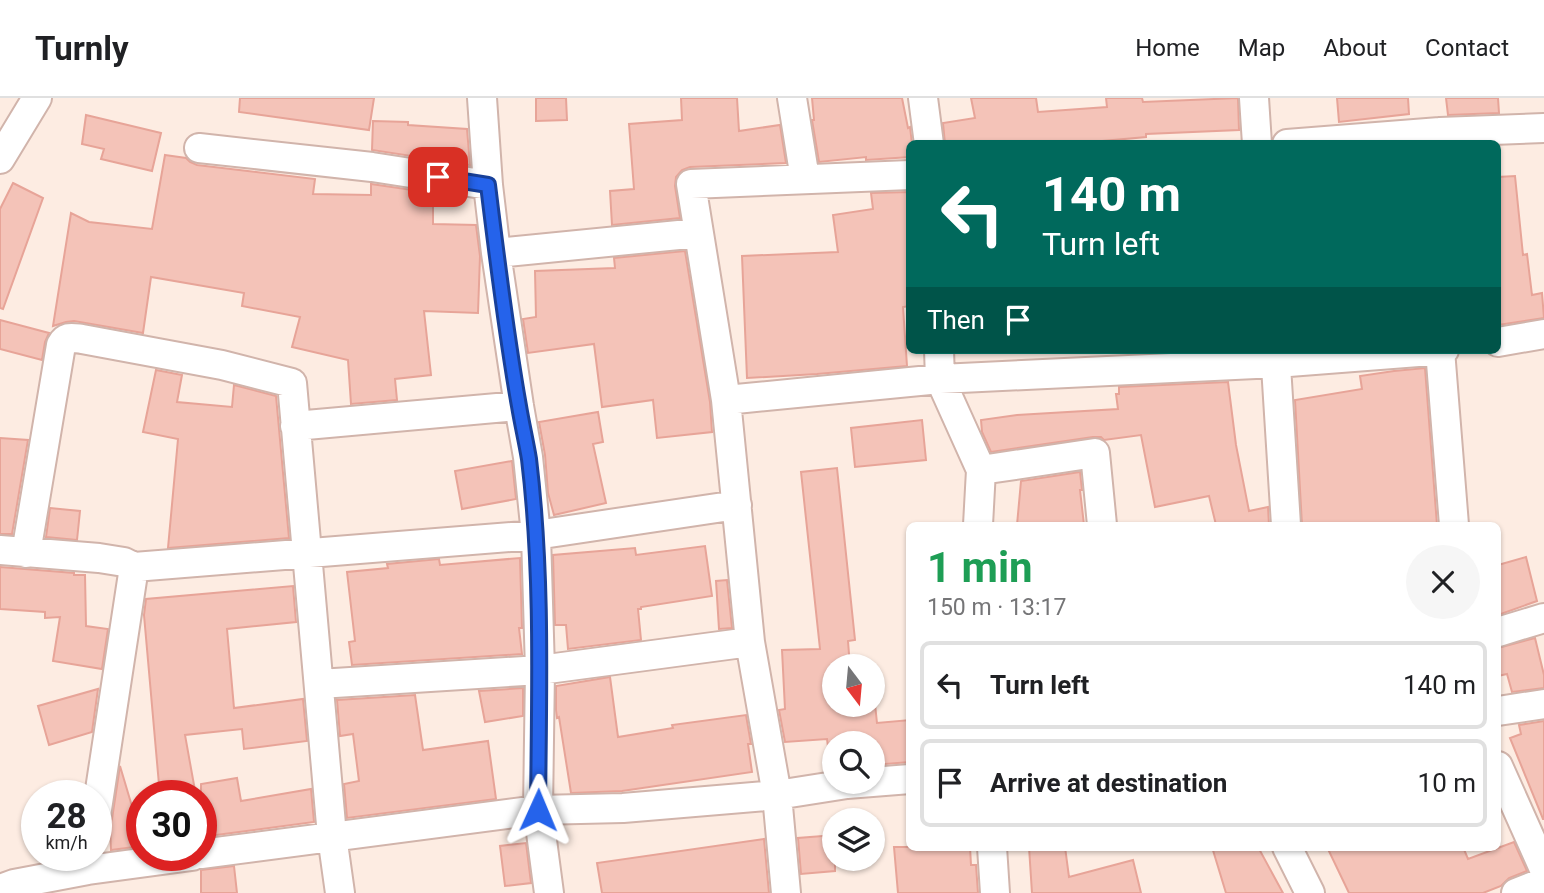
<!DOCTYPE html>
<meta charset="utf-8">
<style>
:root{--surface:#fff;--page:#f6f6f6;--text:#202124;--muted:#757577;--line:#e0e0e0}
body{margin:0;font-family:Roboto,sans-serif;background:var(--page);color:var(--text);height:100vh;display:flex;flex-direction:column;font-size:26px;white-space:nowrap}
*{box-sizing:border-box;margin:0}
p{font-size:23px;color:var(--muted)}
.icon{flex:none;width:38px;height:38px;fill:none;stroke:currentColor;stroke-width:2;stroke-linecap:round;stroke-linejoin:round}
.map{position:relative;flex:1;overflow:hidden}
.details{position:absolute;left:906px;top:424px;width:595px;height:329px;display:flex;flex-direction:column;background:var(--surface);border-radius:10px;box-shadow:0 2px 5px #0004}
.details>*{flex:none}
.banner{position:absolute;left:906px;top:42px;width:595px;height:214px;border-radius:10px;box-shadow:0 2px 5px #0004;background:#00695c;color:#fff;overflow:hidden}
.needle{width:46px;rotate:164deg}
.controls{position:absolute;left:822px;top:556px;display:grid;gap:14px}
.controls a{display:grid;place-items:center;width:63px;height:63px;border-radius:50%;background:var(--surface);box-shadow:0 2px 5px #0004;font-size:35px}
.speed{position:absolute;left:21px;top:682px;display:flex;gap:14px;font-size:35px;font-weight:700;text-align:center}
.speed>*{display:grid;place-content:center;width:91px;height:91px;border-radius:50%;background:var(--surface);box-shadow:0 2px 5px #0004;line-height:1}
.speed small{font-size:18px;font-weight:400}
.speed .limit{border:10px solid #d22;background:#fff;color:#111}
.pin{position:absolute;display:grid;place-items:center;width:60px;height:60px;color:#fff;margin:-30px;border-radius:14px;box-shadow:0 4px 10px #0006}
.me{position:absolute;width:77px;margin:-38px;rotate:1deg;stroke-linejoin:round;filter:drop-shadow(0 0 5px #0008)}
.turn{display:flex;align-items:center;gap:24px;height:147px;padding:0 21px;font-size:32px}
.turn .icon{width:91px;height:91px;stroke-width:2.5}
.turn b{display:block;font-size:49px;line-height:60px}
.then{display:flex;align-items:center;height:66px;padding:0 21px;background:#0003;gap:14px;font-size:26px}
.round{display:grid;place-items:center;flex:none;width:74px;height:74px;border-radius:37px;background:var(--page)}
.summary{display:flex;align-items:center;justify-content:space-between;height:119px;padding:0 21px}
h1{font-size:42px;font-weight:700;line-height:52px;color:#1e9e55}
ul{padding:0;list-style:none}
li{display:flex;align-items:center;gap:21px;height:88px;margin:0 14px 10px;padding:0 7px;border:4px solid var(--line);border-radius:10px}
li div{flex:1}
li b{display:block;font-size:26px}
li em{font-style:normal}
header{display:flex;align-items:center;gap:42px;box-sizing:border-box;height:98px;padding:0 35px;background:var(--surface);border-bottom:2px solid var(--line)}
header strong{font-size:33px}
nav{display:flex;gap:38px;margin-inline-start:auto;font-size:24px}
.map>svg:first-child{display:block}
</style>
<header>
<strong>Turnly</strong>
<nav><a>Home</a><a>Map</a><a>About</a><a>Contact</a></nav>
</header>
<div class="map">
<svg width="1544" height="795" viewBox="0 0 1544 795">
<rect width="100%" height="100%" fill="#fdece2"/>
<path fill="#f4c3b8" stroke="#e7a498" stroke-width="2" d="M 240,0 L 374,0 L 369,32 L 239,14 Z
M 536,0 L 566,0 L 567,22 L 536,23 Z
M 681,0 L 737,0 L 739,33 L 780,27 L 786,65 L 690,69 L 682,72 L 676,79 L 675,88 L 680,120 L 612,127 L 610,93 L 634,91 L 629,26 L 682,22 Z
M 812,0 L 902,0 L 908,30 L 910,29 L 912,46 L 910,46 L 910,59 L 866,62 L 866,59 L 819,64 L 812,22 L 814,22 Z
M 971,0 L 1036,0 L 1038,14 L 1107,9 L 1106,0 L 1142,0 L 1143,4 L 1238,0 L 1239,32 L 1146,36 L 1146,39 L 1103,43 L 1103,46 L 945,46 L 943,25 L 975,20 Z
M 1337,0 L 1408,0 L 1409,16 L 1339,24 Z
M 1446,0 L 1498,0 L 1499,15 L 1448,17 Z
M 86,17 L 161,35 L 152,73 L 101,61 L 104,51 L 82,46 Z
M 373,23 L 408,24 L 408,27 L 467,31 L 470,67 L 372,52 Z
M 165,57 L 186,60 L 190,64 L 197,67 L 315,81 L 313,96 L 371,97 L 371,86 L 433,95 L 433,126 L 476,127 L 480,158 L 478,215 L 424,213 L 431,277 L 395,281 L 397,302 L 351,306 L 348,262 L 292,249 L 300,219 L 242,208 L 244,195 L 151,179 L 143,235 L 74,223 L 66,224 L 53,228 L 71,115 L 89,124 L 152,131 Z
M 1515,78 L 1523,157 L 1527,156 L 1532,197 L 1542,195 L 1544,220 L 1498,227 L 1498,79 Z
M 13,85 L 43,100 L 3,211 L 0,210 L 0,111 Z
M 910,94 L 910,208 L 903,209 L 907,268 L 817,276 L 747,280 L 742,158 L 838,154 L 833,117 L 873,111 L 871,95 Z
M 685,153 L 710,304 L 712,334 L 657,340 L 653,302 L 602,309 L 594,246 L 528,255 L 523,221 L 536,219 L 535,173 L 615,170 L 614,160 Z
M 0,222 L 49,235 L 45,244 L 42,262 L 0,251 Z
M 1425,270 L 1437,427 L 1302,427 L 1295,302 L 1362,291 L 1360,278 L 1394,273 Z
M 156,272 L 182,277 L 177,304 L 232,309 L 234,287 L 276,298 L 289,440 L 168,450 L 178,341 L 143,334 Z
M 1228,284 L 1236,347 L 1249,413 L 1268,409 L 1269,427 L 1216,427 L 1209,398 L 1155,409 L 1141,337 L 1104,342 L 1101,339 L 1093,339 L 991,354 L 982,334 L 981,322 L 1017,317 L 1118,311 L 1116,296 L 1119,296 L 1119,289 Z
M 598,314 L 603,344 L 593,346 L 606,405 L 554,417 L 548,395 L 545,357 L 539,324 Z
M 922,322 L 926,362 L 855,369 L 851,330 Z
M 0,340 L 28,342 L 12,436 L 0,436 Z
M 512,363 L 516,401 L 462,411 L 455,373 Z
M 837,370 L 855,542 L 848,543 L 850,569 L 835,569 L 835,607 L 852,608 L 873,607 L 875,606 L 877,625 L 910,622 L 910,664 L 873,667 L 873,646 L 835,646 L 835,671 L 831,672 L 827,641 L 785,644 L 779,612 L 785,611 L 782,552 L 820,551 L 801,374 Z
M 1080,374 L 1082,392 L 1080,392 L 1084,427 L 1017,427 L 1021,383 Z
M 50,410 L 80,413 L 77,442 L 46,439 Z
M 705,448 L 712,498 L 641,509 L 641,511 L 638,511 L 641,542 L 568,551 L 566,527 L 555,527 L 553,457 L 635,450 L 636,457 Z
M 1526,459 L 1537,503 L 1498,517 L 1498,467 Z
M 520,460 L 522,530 L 519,530 L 522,556 L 352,567 L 349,544 L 355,543 L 347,474 L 388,470 L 387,466 L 439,461 L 440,467 Z
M 0,469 L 74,475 L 74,477 L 85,477 L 86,528 L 108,531 L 102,571 L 53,563 L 60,519 L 45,520 L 45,514 L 0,511 Z
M 727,482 L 732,530 L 719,531 L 716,483 Z
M 293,488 L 296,524 L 227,531 L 234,610 L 303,601 L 307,643 L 244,651 L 242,631 L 185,637 L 196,698 L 160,698 L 144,517 L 146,501 Z
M 1535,540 L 1544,577 L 1544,590 L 1512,594 L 1507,576 L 1498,578 L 1498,550 Z
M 610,579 L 618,639 L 673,630 L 672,627 L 746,617 L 751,646 L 748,646 L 752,674 L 622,693 L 571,695 L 559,619 L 557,620 L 556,612 L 556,588 Z
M 523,590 L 523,618 L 485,624 L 479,593 Z
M 98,591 L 92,634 L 49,647 L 38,608 Z
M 415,597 L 423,652 L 488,643 L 496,701 L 347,720 L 344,686 L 359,683 L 353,636 L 340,638 L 337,602 Z
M 1544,623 L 1544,721 L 1543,721 L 1510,640 L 1521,636 L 1519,627 Z
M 120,668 L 142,742 L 142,748 L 111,752 L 110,727 L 112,721 Z
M 237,680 L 241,703 L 311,691 L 314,724 L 201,739 L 201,686 Z
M 835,737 L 835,773 L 801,776 L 798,740 Z
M 764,741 L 769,795 L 602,795 L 597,765 Z
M 1514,744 L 1527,773 L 1509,780 L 1501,788 L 1483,795 L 1349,795 L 1327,749 L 1463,749 L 1468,761 Z
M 526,745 L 531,785 L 505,788 L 500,748 Z
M 894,749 L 970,749 L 971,767 L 976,767 L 978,795 L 898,795 Z
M 1029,749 L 1065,749 L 1069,779 L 1133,762 L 1141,795 L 1032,795 Z
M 1212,749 L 1258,749 L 1283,795 L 1226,795 Z
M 234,768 L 237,795 L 201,795 L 201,772 Z"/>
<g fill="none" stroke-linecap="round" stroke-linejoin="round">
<g stroke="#d1b4ab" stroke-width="32">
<path id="minor" d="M 482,0 L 488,87 L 496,155 L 519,308 L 528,359 L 536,437 L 540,572 L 538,712 L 549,795
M 792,0 L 805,81
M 923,0 L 929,46
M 1254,0 L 1257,46
M 1287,46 L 1440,34
M 1441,46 L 1440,34 L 1544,30
M 199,50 L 372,69 L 488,87
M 0,61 L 37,0
M 496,155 L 699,135
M 1498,244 L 1544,236
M 939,252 L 940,281 L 981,372
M 1275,252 L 1286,427
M 1440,252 L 1454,427
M 726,302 L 691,86 L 910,77
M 295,328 L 519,308
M 978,427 L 981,372 L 1095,355 L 1102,427
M 0,452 L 99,460 L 124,464 L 134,469 L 536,437 L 737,407
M 26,455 L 61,247 C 66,237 73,240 82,241 L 222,267 L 292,285 L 332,738 L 340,795
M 1498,534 L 1544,520
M 319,586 L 540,572 L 750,544
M 1498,613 L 1544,606
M 1498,668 L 1544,771
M 96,718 L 134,469
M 992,749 L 995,795
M 1287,749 L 1310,795
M 201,756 L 538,712 L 623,710 L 777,697 L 847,686 L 910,681
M 0,791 L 14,786 L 88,772 L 192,758
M 786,795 L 777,697 L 750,544 L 726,302 L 940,281 L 1276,265 L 1444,252
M 1516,795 L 1544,784"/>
</g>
<use href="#minor" stroke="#fff" stroke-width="28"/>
</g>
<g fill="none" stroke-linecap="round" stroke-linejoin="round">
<g stroke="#184099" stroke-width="18">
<path id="route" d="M 438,79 L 488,87 C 497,161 506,235 519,308 C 522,326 526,343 529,361 C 543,477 539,595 538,712"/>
</g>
<use href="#route" stroke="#2563eb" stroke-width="12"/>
</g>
</svg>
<div class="controls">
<a><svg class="needle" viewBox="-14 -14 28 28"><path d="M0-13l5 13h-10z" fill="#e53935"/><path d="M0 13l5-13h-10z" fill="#757577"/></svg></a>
<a><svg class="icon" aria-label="search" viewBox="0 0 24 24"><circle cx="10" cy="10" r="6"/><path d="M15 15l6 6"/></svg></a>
<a><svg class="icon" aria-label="layers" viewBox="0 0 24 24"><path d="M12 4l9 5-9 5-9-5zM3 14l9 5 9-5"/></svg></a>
</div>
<div class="speed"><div>28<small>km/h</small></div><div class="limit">30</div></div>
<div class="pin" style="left:438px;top:79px;background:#d93025"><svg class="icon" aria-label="arrive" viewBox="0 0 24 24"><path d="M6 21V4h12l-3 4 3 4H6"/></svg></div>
<svg class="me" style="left:538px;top:712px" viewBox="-20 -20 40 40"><path d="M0-17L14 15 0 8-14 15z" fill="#2563eb" stroke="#fff" stroke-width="4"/></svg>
<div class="banner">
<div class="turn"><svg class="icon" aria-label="left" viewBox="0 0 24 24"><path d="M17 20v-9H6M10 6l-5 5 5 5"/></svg><div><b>140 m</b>Turn left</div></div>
<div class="then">Then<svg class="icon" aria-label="arrive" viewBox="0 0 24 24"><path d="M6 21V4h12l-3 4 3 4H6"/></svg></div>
</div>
<section class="details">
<div class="summary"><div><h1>1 min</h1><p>150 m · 13:17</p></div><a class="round"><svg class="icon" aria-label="close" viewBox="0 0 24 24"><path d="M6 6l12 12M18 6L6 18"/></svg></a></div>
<ul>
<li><svg class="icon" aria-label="left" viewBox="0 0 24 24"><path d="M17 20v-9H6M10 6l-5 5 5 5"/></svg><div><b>Turn left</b></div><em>140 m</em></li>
<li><svg class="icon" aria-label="arrive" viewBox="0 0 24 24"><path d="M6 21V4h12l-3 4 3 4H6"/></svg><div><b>Arrive at destination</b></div><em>10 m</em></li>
</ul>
</section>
</div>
